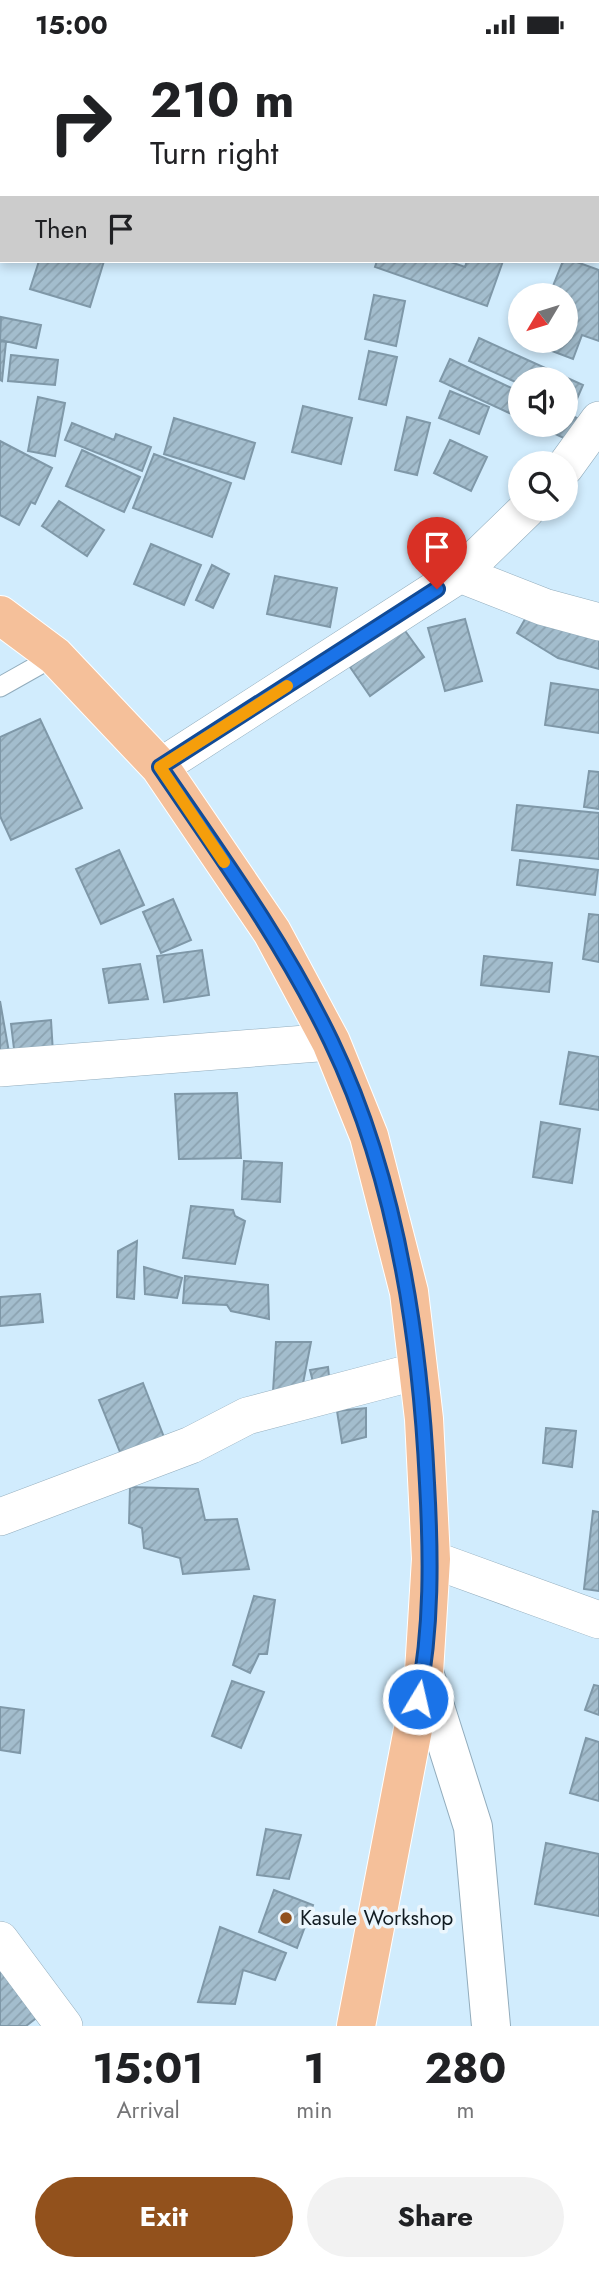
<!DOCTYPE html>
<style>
:root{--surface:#fff;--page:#f2f2f2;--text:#202124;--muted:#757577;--accent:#92511c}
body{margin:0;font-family:Jost,sans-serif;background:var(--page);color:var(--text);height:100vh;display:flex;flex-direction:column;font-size:26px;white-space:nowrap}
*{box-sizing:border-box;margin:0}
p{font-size:23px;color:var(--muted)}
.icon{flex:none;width:38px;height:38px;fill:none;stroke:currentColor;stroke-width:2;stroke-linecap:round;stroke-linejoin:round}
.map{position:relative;height:1977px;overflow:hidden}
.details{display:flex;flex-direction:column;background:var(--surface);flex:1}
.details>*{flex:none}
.top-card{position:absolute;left:0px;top:0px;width:600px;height:214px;box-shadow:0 4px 10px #0003;background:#fff;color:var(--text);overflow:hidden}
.needle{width:46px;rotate:232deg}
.controls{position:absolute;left:508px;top:234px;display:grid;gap:14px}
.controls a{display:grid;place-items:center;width:70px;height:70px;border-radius:50%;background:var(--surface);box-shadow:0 4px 10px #0003;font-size:35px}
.pin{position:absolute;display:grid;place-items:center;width:60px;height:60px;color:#fff;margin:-72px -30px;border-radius:50% 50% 50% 0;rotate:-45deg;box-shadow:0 0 7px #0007}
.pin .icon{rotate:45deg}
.me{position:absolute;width:77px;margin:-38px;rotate:9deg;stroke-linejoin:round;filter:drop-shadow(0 0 5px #0008)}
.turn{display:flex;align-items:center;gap:24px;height:147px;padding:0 35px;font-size:32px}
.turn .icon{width:91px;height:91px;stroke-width:2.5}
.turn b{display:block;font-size:49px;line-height:60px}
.then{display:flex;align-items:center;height:66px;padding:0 35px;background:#0003;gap:14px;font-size:26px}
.eta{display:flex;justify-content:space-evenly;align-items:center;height:119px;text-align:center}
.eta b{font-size:42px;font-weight:700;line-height:49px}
.primary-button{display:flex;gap:14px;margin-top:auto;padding:14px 35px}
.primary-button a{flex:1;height:80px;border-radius:42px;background:var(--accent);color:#fff;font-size:28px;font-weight:700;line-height:80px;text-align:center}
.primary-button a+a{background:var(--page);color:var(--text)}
.status{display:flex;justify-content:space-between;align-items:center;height:49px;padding:0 35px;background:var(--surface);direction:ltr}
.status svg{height:19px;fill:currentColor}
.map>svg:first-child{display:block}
</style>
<div class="status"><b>15:00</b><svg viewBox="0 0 49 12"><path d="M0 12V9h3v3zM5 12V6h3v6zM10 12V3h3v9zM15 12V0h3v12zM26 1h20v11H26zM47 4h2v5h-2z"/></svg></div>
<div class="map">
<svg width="599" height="1977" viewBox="0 0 599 1977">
<defs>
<pattern id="building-hatch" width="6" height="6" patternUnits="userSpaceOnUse" patternTransform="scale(1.75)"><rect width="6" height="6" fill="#a3bdcd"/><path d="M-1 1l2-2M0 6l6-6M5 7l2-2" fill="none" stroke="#8ba2b0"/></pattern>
</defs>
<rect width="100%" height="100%" fill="#d1ecfd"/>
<path fill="url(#building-hatch)" stroke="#7f98a8" stroke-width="2" d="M 39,212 L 104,212 L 90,258 L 30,240 Z
M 377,212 L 448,212 L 465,218 L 467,212 L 503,212 L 487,257 L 375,218 Z
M 563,212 L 574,212 L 599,221 L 599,292 L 582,286 L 573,310 L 531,294 L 565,292 L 565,247 L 549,247 Z
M 374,246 L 405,252 L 396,297 L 365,290 Z
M 1,268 L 41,276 L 36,299 L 0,291 Z
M 479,289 L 583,336 L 573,359 L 565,356 L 565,331 L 520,331 L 520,335 L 469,312 Z
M 0,292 L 6,293 L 2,332 L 0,331 Z
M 369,302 L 397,308 L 386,356 L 359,350 Z
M 11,306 L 58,311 L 55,336 L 8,332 Z
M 450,310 L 520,343 L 520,369 L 440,332 Z
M 450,342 L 489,358 L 479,385 L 439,369 Z
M 38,348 L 65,354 L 55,407 L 28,402 Z
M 303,357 L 352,369 L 341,415 L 292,403 Z
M 565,364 L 577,369 L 568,391 L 536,376 L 565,376 Z
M 407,368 L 430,374 L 417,426 L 395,421 Z
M 174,369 L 255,394 L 244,430 L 164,405 Z
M 72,374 L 114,391 L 116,385 L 151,398 L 142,422 L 65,391 Z
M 450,391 L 487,408 L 471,442 L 434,424 Z
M 0,392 L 52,419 L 35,455 L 31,453 L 19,476 L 0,466 Z
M 82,401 L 140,428 L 124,463 L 66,437 Z
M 154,405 L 231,434 L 212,488 L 133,459 Z
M 59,452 L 104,481 L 87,507 L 42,477 Z
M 151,495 L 201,516 L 184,556 L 134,535 Z
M 212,516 L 229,525 L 213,559 L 196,551 Z
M 275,527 L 337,539 L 330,578 L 267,565 Z
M 531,560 L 599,588 L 599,620 L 558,609 L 517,584 Z
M 465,570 L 482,632 L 445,642 L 428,579 Z
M 403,579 L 424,608 L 370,647 L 350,618 Z
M 551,634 L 599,641 L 599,684 L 545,676 Z
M 40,670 L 82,759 L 11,791 L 0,767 L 0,688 Z
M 589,722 L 599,723 L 599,760 L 584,758 Z
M 517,756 L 599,764 L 599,810 L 512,801 Z
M 119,801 L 144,856 L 101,875 L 76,820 Z
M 520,811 L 598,821 L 595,846 L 517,836 Z
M 173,850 L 191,891 L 161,904 L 143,863 Z
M 589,865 L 599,866 L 599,913 L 583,910 Z
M 202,901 L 209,946 L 164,953 L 157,907 Z
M 484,907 L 552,914 L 549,943 L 481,936 Z
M 140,915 L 148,950 L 109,954 L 103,920 Z
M 0,952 L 10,1009 L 0,1009 Z
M 51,971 L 53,1004 L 15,1008 L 11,975 Z
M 569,1003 L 599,1008 L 599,1061 L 560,1055 Z
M 237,1044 L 241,1109 L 179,1110 L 175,1045 Z
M 541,1073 L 580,1080 L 572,1134 L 533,1128 Z
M 244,1112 L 282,1114 L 280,1153 L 242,1150 Z
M 191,1157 L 233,1161 L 235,1167 L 245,1172 L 235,1215 L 183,1209 Z
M 137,1192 L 134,1250 L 117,1248 L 118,1202 Z
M 144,1218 L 182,1229 L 177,1249 L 145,1245 Z
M 185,1227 L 268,1236 L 269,1270 L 231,1262 L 227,1256 L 183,1254 Z
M 40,1245 L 43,1273 L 0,1277 L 0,1248 Z
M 276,1293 L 311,1293 L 301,1345 L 273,1343 Z
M 328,1318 L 330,1336 L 314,1337 L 310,1321 Z
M 143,1334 L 167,1396 L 124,1413 L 99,1351 Z
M 366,1359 L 366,1388 L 342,1394 L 337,1362 Z
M 546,1379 L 576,1382 L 572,1418 L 543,1414 Z
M 130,1438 L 198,1440 L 205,1471 L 237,1470 L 249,1520 L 183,1525 L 180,1509 L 144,1499 L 142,1479 L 129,1474 Z
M 593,1462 L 599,1463 L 599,1542 L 584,1540 Z
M 254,1547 L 275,1551 L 267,1605 L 259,1605 L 250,1624 L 233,1616 Z
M 232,1632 L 264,1643 L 241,1699 L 212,1687 Z
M 594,1636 L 599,1637 L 599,1666 L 585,1661 Z
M 0,1658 L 24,1661 L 20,1704 L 0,1701 Z
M 586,1689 L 599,1693 L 599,1752 L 570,1744 Z
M 266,1780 L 301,1786 L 289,1830 L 257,1826 Z
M 546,1794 L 599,1805 L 599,1867 L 535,1855 Z
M 274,1841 L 313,1856 L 297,1899 L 259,1883 Z
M 220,1878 L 286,1904 L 275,1931 L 243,1921 L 235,1955 L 198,1953 Z
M 0,1909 L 44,1963 L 26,1977 L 0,1977 Z"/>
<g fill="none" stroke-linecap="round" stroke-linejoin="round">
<g stroke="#92acbc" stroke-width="21">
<path id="service" d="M 0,638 L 55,607"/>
</g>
<g stroke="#92acbc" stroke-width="38">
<path id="minor" d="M 0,4 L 2,5
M 598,162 L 599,162
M 565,418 L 599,371
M 460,525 L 527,460
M 160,718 L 460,525 L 544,558 L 599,573
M 0,1019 L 331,993
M 0,1468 L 191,1396 L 247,1367 L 418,1322
M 431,1510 L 599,1571
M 0,1891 L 64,1977"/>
</g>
<g stroke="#92acbc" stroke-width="40">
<path id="tertiary" d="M 424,1623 L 473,1778 L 491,1977"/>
</g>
<g stroke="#fff" stroke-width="40">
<path id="primary" d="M 0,566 L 55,607 L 160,718 L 272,883 L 331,993 L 369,1087 L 409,1243 L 424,1370 L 431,1510 L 424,1623 L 356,1977"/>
</g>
<use href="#service" stroke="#fff" stroke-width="19"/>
<use href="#minor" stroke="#fff" stroke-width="37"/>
<use href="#tertiary" stroke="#fff" stroke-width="38"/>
<use href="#primary" stroke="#f5c09a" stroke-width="38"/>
</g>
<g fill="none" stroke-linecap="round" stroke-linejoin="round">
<g stroke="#114b97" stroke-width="18">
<path id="route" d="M 418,1650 C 432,1579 431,1506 427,1434 C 420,1287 395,1125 331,992 C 284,894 221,807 160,718 L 437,540"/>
</g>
<use href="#route" stroke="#1a73e8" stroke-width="12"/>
<path stroke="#f59e0b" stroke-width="12" d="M 224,813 L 160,718 L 287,637"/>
</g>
<circle fill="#92511c" stroke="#ebf6fd" stroke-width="2.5" cx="286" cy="1869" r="7"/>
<g text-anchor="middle" stroke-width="7" stroke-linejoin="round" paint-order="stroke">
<g font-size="21" fill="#111b21" stroke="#ebf6fd" text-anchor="start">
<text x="300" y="1876">Kasule Workshop</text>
</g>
</g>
</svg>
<div class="controls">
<a><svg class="needle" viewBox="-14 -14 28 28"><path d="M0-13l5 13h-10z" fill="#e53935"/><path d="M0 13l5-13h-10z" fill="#757577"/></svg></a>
<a><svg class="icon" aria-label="sound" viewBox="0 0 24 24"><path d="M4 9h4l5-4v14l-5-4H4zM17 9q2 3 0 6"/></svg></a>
<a><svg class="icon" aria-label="search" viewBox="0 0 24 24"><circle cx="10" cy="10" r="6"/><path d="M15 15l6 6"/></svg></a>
</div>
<div class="pin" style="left:437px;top:540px;background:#d93025"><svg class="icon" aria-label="arrive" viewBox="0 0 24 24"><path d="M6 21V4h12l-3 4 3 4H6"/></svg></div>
<svg class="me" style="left:418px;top:1650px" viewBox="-20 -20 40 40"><circle r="17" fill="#1a73e8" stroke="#fff" stroke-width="3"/><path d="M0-11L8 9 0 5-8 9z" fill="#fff"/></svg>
<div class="top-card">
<div class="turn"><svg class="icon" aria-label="right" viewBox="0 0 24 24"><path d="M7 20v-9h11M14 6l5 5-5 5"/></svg><div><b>210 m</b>Turn right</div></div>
<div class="then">Then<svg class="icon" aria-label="arrive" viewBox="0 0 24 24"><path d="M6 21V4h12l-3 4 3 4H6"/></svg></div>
</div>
</div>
<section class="details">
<div class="eta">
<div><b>15:01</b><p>Arrival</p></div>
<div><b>1</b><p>min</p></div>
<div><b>280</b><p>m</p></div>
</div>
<div class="primary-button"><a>Exit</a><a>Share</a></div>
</section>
